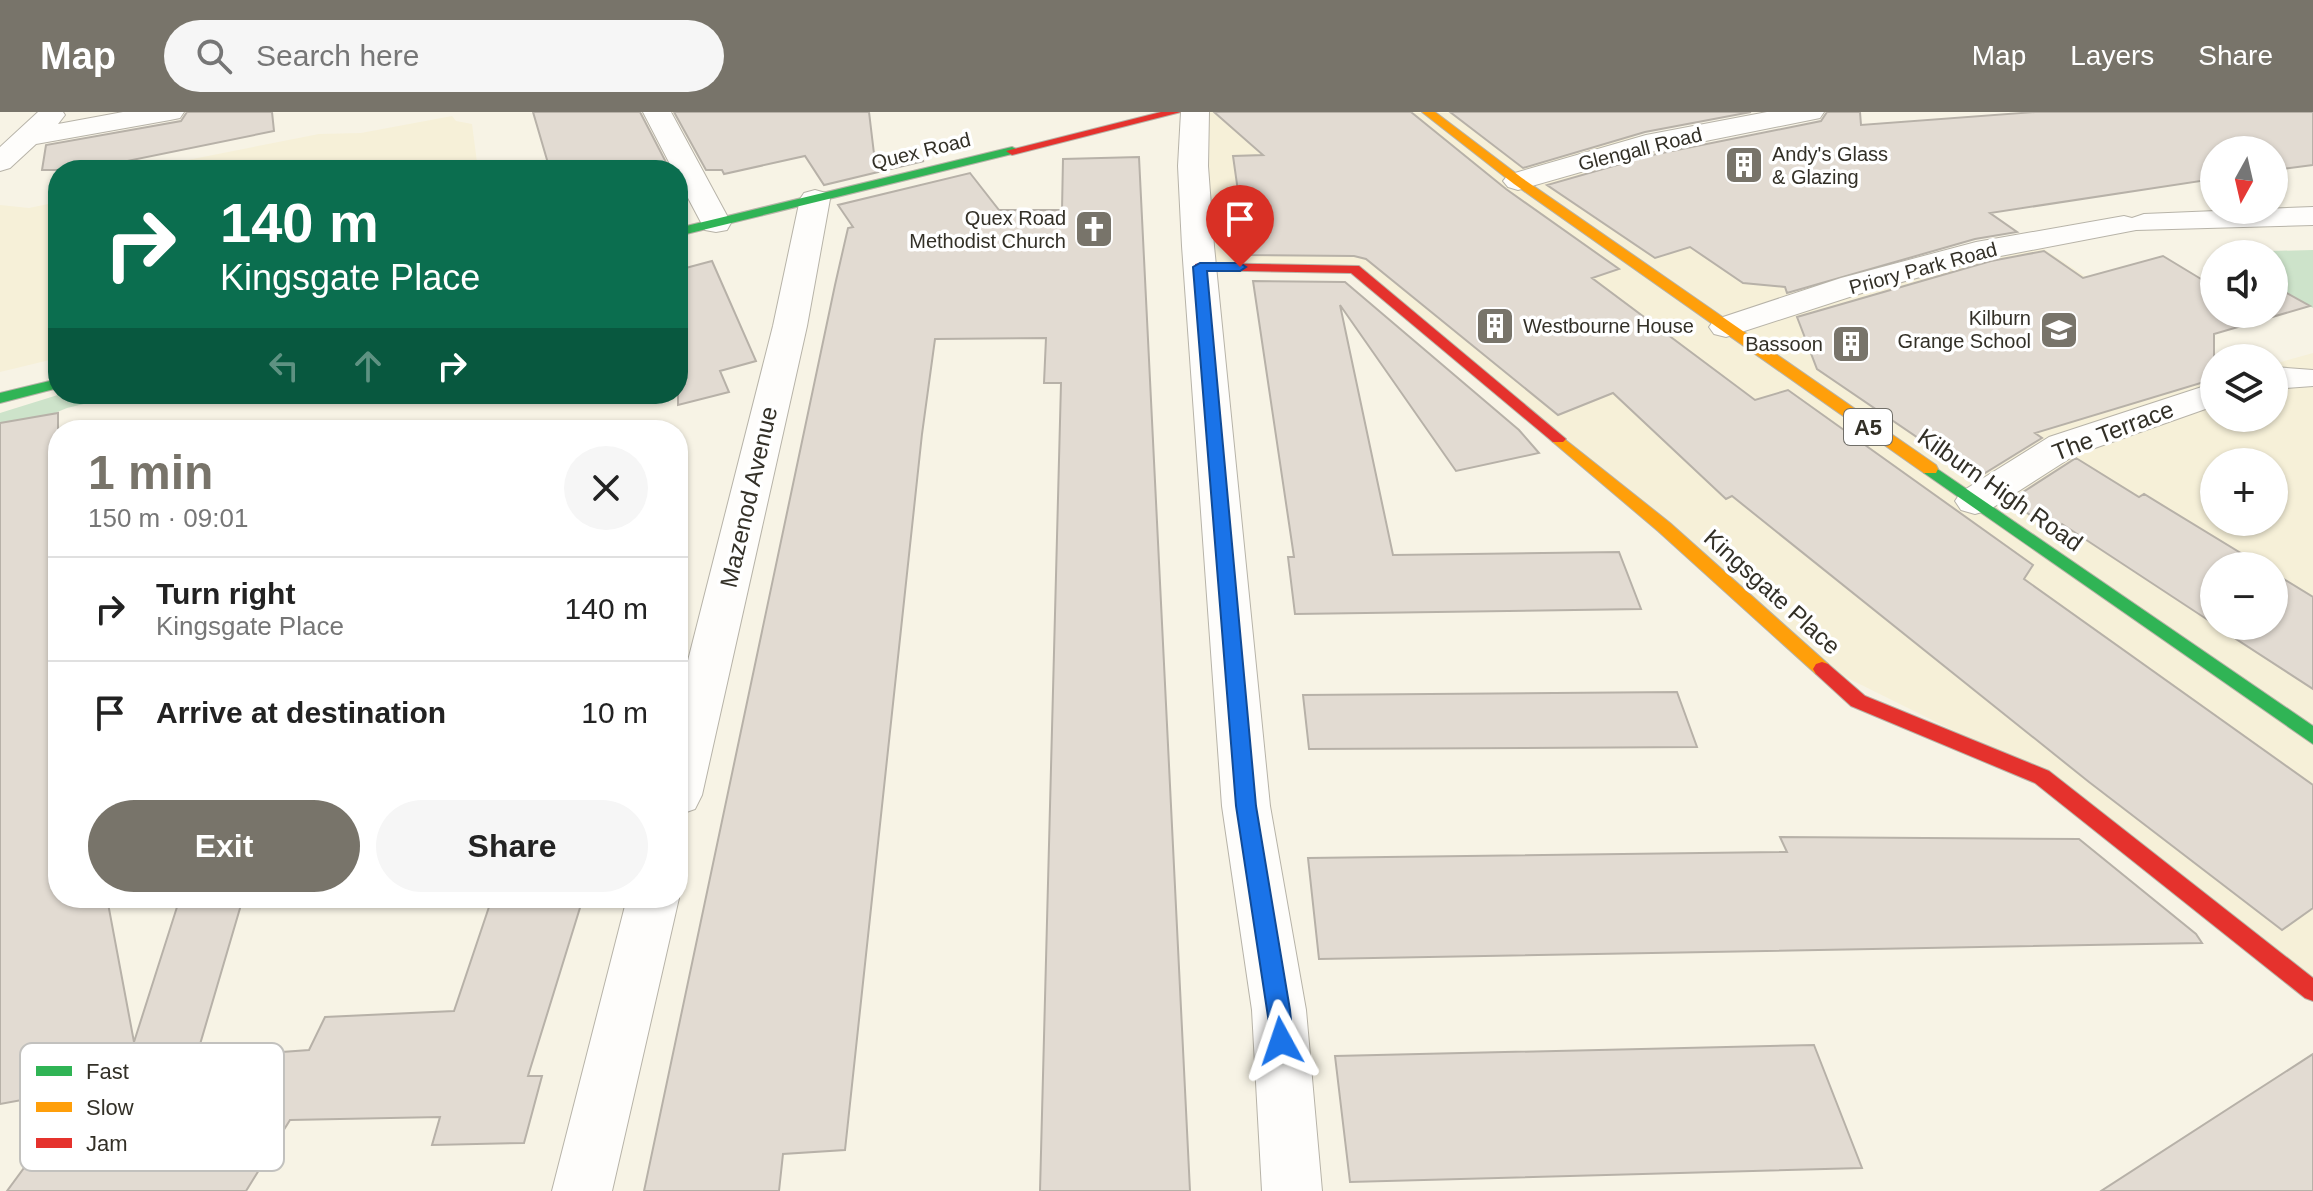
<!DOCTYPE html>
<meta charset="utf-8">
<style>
:root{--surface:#fff;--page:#f6f6f6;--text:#222;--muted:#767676;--line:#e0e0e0;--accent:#78746a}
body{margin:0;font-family:Helvetica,sans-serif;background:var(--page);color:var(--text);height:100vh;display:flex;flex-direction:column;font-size:30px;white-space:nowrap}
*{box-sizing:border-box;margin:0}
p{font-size:26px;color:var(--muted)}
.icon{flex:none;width:44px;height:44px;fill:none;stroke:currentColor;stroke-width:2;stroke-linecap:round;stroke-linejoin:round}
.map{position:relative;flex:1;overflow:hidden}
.details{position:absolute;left:48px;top:308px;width:640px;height:488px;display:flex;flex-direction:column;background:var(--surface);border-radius:32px;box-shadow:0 2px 6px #0004}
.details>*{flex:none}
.hud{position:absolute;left:48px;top:48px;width:640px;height:244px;border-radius:32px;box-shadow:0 2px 6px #0004;background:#0b6e4f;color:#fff;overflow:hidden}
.needle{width:52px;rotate:188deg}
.fabs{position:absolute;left:2200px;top:24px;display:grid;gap:16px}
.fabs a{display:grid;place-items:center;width:88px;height:88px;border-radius:50%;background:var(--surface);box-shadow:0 2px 6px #0004;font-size:40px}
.pin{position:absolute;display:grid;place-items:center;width:68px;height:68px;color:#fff;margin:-82px -34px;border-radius:50% 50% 50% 0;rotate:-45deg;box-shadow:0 0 8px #0007}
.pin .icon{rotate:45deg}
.me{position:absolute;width:88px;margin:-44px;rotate:355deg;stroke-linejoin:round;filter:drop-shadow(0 0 6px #0008)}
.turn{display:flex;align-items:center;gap:28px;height:168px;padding:0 40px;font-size:36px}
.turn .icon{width:104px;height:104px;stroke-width:2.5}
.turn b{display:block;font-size:56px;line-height:68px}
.lanes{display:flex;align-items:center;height:76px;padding:0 40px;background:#0003;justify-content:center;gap:40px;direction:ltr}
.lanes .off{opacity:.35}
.round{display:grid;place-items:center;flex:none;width:84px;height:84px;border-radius:42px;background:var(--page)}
.head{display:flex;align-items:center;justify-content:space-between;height:136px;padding:0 40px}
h1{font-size:48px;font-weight:600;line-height:60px;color:var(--accent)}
.action{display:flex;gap:16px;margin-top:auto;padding:16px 40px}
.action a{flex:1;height:92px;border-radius:48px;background:var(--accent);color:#fff;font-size:32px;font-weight:600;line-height:92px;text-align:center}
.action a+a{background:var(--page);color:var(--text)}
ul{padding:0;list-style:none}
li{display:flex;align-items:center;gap:24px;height:104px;padding:0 40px;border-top:2px solid var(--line)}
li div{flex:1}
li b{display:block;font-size:30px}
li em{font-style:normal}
header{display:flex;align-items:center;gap:48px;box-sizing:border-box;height:112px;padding:0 40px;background:var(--accent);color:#fff}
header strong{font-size:38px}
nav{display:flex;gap:44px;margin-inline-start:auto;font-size:28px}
.search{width:560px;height:72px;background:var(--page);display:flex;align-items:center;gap:20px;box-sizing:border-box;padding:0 28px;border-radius:44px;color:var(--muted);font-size:30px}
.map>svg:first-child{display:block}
</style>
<header>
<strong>Map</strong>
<div class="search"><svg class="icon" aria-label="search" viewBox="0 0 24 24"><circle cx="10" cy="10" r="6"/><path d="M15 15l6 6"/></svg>Search here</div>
<nav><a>Map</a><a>Layers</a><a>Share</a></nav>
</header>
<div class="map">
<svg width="2313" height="1079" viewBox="0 0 2313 1079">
<rect width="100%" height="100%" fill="#f7f3e5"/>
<path fill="#f6f0d8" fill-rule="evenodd" d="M 1182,0 L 1527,0 L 1630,22 L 1853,173 L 2032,129 L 2214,250 L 2214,306 L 2274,306 L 2274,252 L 2313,241 L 2313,872 L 2025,654 L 1807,546 L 1358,154 L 1208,151 ZM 2214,350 L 2274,350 L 2274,410 L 2214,410 ZM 2214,454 L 2274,454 L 2274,514 L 2214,514 Z
M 452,4 L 456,9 L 472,12 L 478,58 L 137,58 L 319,22 L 361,21 Z
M 58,90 L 58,246 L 0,260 L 0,93 L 29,96 Z"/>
<path fill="#cde3ca" d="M 2313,138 L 2313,196 L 2274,174 L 2274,142 L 2232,140 Z
M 61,282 L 125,282 L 67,296 L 38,308 C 26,304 10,308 0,315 L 0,301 Z"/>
<path fill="#e2dbd2" stroke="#b7b1a8" stroke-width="2" d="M 187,0 L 272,0 L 274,19 L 127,49 L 126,58 L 42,58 L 46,33 L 181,9 Z
M 533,0 L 640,0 L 670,58 L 550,58 Z
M 674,0 L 869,0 L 875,50 L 924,49 L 824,73 L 805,44 L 724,62 L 722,58 L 706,58 Z
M 1214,0 L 1411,0 L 1506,77 L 1619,157 L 1592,166 L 1755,288 L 1788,278 L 2033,453 L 2024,467 L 2313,673 L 2313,796 L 2282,818 L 2089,670 L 1732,384 L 1726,387 L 1613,281 L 1558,303 L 1366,147 L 1354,144 L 1247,143 L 1233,44 L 1263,43 Z
M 1450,0 L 1751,0 L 1645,20 L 1523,56 Z
M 1827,0 L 1860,0 L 1861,13 L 2035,0 L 2313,0 L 2313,53 L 2274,58 L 2274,38 L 2214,38 L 2214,67 L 1990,101 L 2017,120 L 1975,127 L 1787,181 L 1785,175 L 1743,171 L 1690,135 L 1655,146 L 1547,73 L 1652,43 L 1821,9 Z
M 1139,45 L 1190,1079 L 1040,1079 L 1061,271 L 1044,271 L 1046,226 L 935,227 L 922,322 L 845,1038 L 783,1042 L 779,1079 L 644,1079 L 835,173 L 848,116 L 853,115 L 838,93 L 970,61 L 999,98 L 1062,98 L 1063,47 Z
M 2044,139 L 2083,166 L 2163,144 L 2206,170 L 2214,168 L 2214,202 L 2274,202 L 2274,174 L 2310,194 L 2214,222 L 2214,267 L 2035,321 L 2042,326 L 1977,366 L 1817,257 L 1797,205 L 1991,149 Z
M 712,149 L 756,249 L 720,259 L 729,280 L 678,293 L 678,158 Z
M 1253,169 L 1345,170 L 1519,318 L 1539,341 L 1456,359 L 1340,193 L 1393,443 L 1619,440 L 1641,497 L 1295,502 L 1288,445 L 1294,445 Z
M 58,301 L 58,786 L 107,786 L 134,930 L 177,795 L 200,790 L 201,786 L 243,786 L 196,946 L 309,938 L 325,905 L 454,899 L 492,786 L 583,786 L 528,964 L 542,964 L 524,1031 L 432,1033 L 440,1005 L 290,1008 L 246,1079 L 7,1079 L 82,977 L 0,992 L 0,311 Z
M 2076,346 L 2139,385 L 2144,382 L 2262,454 L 2214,454 L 2214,512 L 2062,412 L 2056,420 L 2009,389 Z
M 2274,461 L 2313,485 L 2313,577 L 2216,514 L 2274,514 Z
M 1677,580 L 1697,635 L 1309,637 L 1303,583 Z
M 1780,725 L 2079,727 L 2196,822 L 2202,831 L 1319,847 L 1308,746 L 1787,740 Z
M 1814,933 L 1862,1056 L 1350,1070 L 1335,944 Z
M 2313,942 L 2313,1079 L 2101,1079 Z"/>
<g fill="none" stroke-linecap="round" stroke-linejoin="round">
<g stroke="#b7b3a8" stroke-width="2">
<path id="street" d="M 38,0 L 63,0 L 65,3 L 58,12 L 123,0 L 184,0 L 180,6 L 170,8 L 36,32 L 10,56 L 0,59 L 0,35 Z
M 643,0 L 671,0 L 731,111 L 727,118 L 716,120 L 705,118 L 678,67 L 678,58 L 673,58 Z
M 1181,0 L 1209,0 L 1208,54 L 1214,134 L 1270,694 L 1306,898 L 1322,1079 L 1262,1079 L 1252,898 L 1222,694 L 1182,134 L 1178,54 Z
M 1767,0 L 1824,0 L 1820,6 L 1651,40 L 1518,78 L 1508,75 L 1503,69 L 1508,63 L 1646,23 Z
M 815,78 L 826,81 L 830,87 L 807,214 L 702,683 L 695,697 L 678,703 L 678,588 L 773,214 L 800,87 L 804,81 Z
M 2313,95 L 2313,113 L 2136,118 L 1990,146 L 1865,180 L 1726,225 L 1714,222 L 1709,215 L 1714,208 L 1841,166 L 1976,130 L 2124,104 L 2132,106 L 2144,102 Z
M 2274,255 L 2313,258 L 2313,274 L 2274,277 Z
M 2214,271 L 2214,294 L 2075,343 L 1989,398 L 1975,402 L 1961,398 L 1955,389 L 1961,380 L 2049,325 Z
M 678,784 L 679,786 L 612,1079 L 552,1079 L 627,786 Z"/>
</g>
<g stroke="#b7b3a8" stroke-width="2">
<path id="fast" d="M 1012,35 L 1016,37 L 1016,41 L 678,124 L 678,116 Z
M 58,267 L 58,276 L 0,291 L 0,281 Z
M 1930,352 L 2313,614 L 2313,632 L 1924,361 L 1922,357 Z"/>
</g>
<g stroke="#b7b3a8" stroke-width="2">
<path id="slow" d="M 1422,0 L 1435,0 L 1522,66 L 1936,353 L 1938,357 L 1936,361 L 1924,361 L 1514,72 Z
M 1558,322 L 1670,411 L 1828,552 L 1831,557 L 1828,562 L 1816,562 L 1658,419 L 1553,330 L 1550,327 Z"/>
</g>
<g stroke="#b7b3a8" stroke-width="2">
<path id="jam" d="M 1161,0 L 1181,0 L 1012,43 L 1006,39 Z
M 1200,151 L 1359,154 L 1566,327 L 1563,330 L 1553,330 L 1351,161 L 1195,158 L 1195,152 Z
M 1822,550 L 1828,552 L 1865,584 L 2049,659 L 2313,866 L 2313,889 L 2305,886 L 2035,671 L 1851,594 L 1816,562 L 1813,557 L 1816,552 Z"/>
</g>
<use href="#street" fill="#fefdfb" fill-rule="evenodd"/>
<use href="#fast" fill="#30b455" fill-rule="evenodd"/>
<use href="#slow" fill="#ff9f0a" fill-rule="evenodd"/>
<use href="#jam" fill="#e5322d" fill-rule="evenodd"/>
</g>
<path fill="#1a73e8" stroke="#114b97" stroke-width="2" d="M 1200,151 L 1240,151 L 1246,155 L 1240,159 L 1207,159 L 1256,694 L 1290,898 L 1293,929 L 1289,937 L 1281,940 L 1273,937 L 1267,898 L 1236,694 L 1193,155 Z"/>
<defs>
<g id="building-square" transform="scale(2)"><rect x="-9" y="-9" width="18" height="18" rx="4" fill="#78746a" stroke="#fff"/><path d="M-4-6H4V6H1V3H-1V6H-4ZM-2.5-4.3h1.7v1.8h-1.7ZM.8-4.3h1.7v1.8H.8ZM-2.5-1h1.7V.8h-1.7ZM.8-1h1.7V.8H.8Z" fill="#fff"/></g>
<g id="church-square" transform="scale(2)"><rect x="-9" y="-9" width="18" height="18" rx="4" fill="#78746a" stroke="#fff"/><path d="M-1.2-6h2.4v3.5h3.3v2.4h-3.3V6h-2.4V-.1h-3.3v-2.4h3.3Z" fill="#fff"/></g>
<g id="school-square" transform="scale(2)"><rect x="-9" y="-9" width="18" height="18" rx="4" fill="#78746a" stroke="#fff"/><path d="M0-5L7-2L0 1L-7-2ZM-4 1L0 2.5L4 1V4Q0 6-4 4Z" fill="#fff"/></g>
</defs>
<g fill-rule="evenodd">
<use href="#building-square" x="1744" y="53"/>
<use href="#church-square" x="1094" y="117"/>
<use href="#building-square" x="1495" y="214"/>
<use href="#school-square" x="2059" y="218"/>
<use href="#building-square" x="1851" y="232"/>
</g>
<g text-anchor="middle" stroke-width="7" stroke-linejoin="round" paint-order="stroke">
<g font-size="20" fill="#333027" stroke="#fff">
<text transform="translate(1640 37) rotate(-14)" y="7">Glengall Road</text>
<text transform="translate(921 39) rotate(-14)" y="7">Quex Road</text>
<text transform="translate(1923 156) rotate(-15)" y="7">Priory Park Road</text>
</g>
<g font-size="20" fill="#333027" stroke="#fff" text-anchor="end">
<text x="1772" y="49" text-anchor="start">Andy's Glass<tspan x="1772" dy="23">&amp; Glazing</tspan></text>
<text x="1066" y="113">Quex Road<tspan x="1066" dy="23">Methodist Church</tspan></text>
<text x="2031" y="213">Kilburn<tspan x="2031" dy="23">Grange School</tspan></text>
<text x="1523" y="221" text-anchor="start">Westbourne House</text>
<text x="1823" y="239">Bassoon</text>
</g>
<rect fill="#fff" stroke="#706e68" stroke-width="2" x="1844" y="297" width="48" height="36" rx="6"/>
<g font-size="22" font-weight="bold" fill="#333027">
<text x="1868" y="323">A5</text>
</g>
<g font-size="24" fill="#333027" stroke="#fff">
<text transform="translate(2113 319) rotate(-21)" y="8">The Terrace</text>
<text transform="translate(2000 378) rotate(35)" y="8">Kilburn High Road</text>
<text transform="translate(749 385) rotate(-77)" y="8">Mazenod Avenue</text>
<text transform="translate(1772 480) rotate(42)" y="8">Kingsgate Place</text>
</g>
</g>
<rect x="20" y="931" width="264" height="128" rx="12" fill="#fff" stroke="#c2c1be" stroke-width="2"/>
<rect x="36" y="954" width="36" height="10" fill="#30b455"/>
<rect x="36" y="990" width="36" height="10" fill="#ff9f0a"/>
<rect x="36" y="1026" width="36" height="10" fill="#e5322d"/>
<g font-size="22" fill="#333027">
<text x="86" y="967">Fast</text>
<text x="86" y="1003">Slow</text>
<text x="86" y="1039">Jam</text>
</g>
</svg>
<div class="fabs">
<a><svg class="needle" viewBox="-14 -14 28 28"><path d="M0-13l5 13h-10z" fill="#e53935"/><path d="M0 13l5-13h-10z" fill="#767676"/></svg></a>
<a><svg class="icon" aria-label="sound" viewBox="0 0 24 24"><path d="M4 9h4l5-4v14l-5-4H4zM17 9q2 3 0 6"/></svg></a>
<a><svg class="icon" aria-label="layers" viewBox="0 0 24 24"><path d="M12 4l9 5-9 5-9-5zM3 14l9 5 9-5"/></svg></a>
<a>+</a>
<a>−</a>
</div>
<div class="pin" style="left:1240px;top:155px;background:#d93025"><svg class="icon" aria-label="arrive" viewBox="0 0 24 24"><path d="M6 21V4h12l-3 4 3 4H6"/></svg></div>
<svg class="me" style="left:1281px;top:929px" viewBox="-20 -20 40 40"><path d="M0-17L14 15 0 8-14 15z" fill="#1a73e8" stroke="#fff" stroke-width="4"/></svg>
<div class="hud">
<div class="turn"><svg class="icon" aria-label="right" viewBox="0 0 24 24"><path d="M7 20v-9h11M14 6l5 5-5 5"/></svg><div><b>140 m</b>Kingsgate Place</div></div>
<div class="lanes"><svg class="icon off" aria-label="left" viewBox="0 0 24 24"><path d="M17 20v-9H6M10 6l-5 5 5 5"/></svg><svg class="icon off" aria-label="ahead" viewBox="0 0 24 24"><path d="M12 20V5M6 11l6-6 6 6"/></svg><svg class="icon" aria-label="right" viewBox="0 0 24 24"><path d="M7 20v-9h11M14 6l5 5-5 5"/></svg></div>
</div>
<section class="details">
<div class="head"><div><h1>1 min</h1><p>150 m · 09:01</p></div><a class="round"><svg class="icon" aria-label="close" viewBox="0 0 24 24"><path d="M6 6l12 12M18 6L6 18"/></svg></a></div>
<ul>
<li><svg class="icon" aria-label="right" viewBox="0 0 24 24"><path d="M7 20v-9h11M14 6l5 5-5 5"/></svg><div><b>Turn right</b><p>Kingsgate Place</p></div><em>140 m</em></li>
<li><svg class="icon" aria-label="arrive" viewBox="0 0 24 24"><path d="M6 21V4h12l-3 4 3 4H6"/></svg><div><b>Arrive at destination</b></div><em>10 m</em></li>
</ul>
<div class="action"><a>Exit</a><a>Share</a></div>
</section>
</div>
